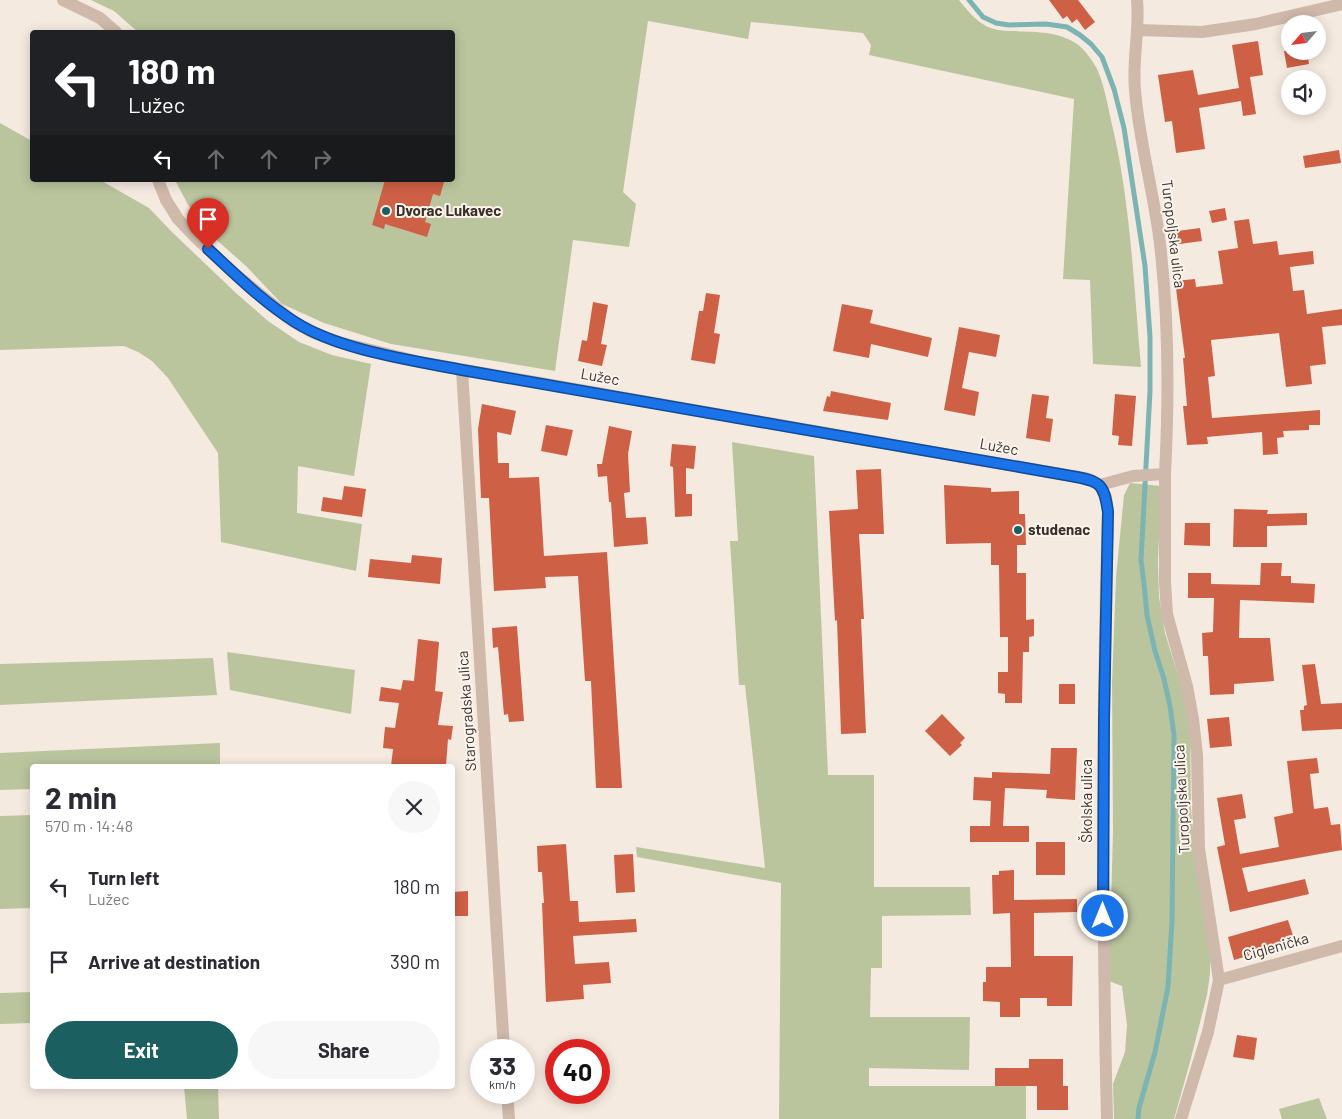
<!DOCTYPE html>
<meta charset="utf-8">
<style>
:root{--surface:#fff;--page:#f7f7f7;--text:#2b2b33;--muted:#7c7c81;--accent:#1c5f60}
body{margin:0;font-family:Barlow,sans-serif;background:var(--page);color:var(--text);height:100vh;display:flex;flex-direction:column;font-size:19px;white-space:nowrap}
*{box-sizing:border-box;margin:0}
p{font-size:16px;color:var(--muted)}
.icon{flex:none;width:28px;height:28px;fill:none;stroke:currentColor;stroke-width:2;stroke-linecap:round;stroke-linejoin:round}
.map{position:relative;flex:1;overflow:hidden}
.details{position:absolute;left:30px;top:764px;width:425px;height:325px;display:flex;flex-direction:column;background:var(--surface);border-radius:5px;box-shadow:0 2px 12px #0003}
.details>*{flex:none}
.top-card{position:absolute;left:30px;top:30px;width:425px;height:152px;border-radius:5px;box-shadow:0 2px 12px #0003;background:#202124;color:#fff;overflow:hidden}
.needle{width:32px;rotate:242deg}
.buttons{position:absolute;left:1281px;top:15px;display:grid;gap:10px}
.buttons a{display:grid;place-items:center;width:45px;height:45px;border-radius:50%;background:var(--surface);box-shadow:0 2px 12px #0003;font-size:25px}
.speed{position:absolute;left:470px;top:1039px;display:flex;gap:10px;font-size:25px;font-weight:700;text-align:center}
.speed>*{display:grid;place-content:center;width:65px;height:65px;border-radius:50%;background:var(--surface);box-shadow:0 2px 12px #0003;line-height:1}
.speed small{font-size:12px;font-weight:400}
.speed .limit{border:8px solid #d22;background:#fff;color:#111}
.pin{position:absolute;display:grid;place-items:center;width:42px;height:42px;color:#fff;margin:-51px -21px;border-radius:50% 50% 50% 0;rotate:-45deg;box-shadow:0 0 5px #0007}
.pin .icon{rotate:45deg}
.me{position:absolute;width:55px;margin:-28px;rotate:0deg;stroke-linejoin:round;filter:drop-shadow(0 0 4px #0008)}
.turn{display:flex;align-items:center;gap:18px;height:105px;padding:0 15px;font-size:22px}
.turn .icon{width:65px;height:65px;stroke-width:2.5}
.turn b{display:block;font-size:35px;line-height:42px}
.lanes{display:flex;align-items:center;height:48px;padding:0 15px;background:#0003;justify-content:center;gap:25px;direction:ltr}
.lanes .off{opacity:.35}
.round{display:grid;place-items:center;flex:none;width:52px;height:52px;border-radius:26px;background:var(--page)}
.headline{display:flex;align-items:center;justify-content:space-between;height:85px;padding:0 15px}
h1{font-size:30px;font-weight:700;line-height:38px}
.cta{display:flex;gap:10px;margin-top:auto;padding:10px 15px}
.cta a{flex:1;height:58px;border-radius:30px;background:var(--accent);color:#fff;font-size:20px;font-weight:700;line-height:58px;text-align:center}
.cta a+a{background:var(--page);color:var(--text)}
ul{padding:0;list-style:none}
li{display:flex;align-items:center;gap:15px;height:75px;padding:0 15px}
li div{flex:1}
li b{display:block;font-size:19px}
li em{font-style:normal}
.map>svg:first-child{display:block}
</style>
<div class="map">
<svg width="1342" height="1119" viewBox="0 0 1342 1119">
<rect width="100%" height="100%" fill="#f5eae0"/>
<path fill="#bac59e" d="M 91,0 L 959,0 C 966,9 975,20 986,26 C 993,30 1004,31 1012,31 C 1035,32 1058,31 1077,44 C 1086,51 1093,61 1098,71 C 1106,91 1109,113 1114,133 C 1131,210 1134,289 1141,367 L 1093,364 L 1090,280 L 1063,279 L 1074,99 L 869,55 L 871,45 L 863,33 L 751,22 L 748,39 L 648,21 L 623,192 L 636,204 L 629,247 L 573,240 L 555,371 L 391,344 L 324,323 L 282,304 L 247,267 L 210,234 L 187,203 L 175,180 L 452,180 L 452,32 L 138,32 L 114,11 Z
M 0,123 L 32,141 L 32,180 L 100,180 L 149,208 L 173,233 L 237,294 L 268,321 L 299,342 L 332,355 L 371,364 L 354,476 L 298,466 L 297,513 L 362,524 L 356,571 L 221,542 L 218,453 L 168,378 L 152,361 L 138,352 L 124,346 L 0,350 Z
M 732,442 L 814,456 L 828,775 L 874,775 L 874,887 L 970,887 L 971,915 L 882,916 L 882,968 L 871,968 L 870,1017 L 970,1017 L 969,1070 L 869,1068 L 869,1086 L 1026,1086 L 1026,1119 L 779,1119 L 781,883 L 637,857 L 636,847 L 765,868 L 745,685 L 739,685 L 730,541 L 738,541 Z
M 1130,483 L 1161,486 L 1158,562 L 1159,597 L 1165,633 L 1181,685 L 1190,731 L 1191,809 L 1196,866 L 1210,943 L 1210,974 L 1207,995 L 1190,1062 L 1174,1119 L 1114,1119 L 1113,1084 L 1125,1052 L 1127,1025 L 1122,986 L 1109,981 L 1113,831 L 1112,683 L 1116,577 L 1124,495 Z
M 227,652 L 355,670 L 351,714 L 230,690 Z
M 213,658 L 217,695 L 0,705 L 0,664 Z
M 220,743 L 220,766 L 32,766 L 32,789 L 0,790 L 0,753 Z
M 32,815 L 32,908 L 0,909 L 0,816 Z
M 32,992 L 32,1023 L 0,1024 L 0,993 Z
M 184,1086 L 218,1086 L 219,1119 L 187,1119 Z
M 1319,1098 L 1327,1119 L 1282,1119 L 1279,1109 Z"/>
<g fill="none" stroke-linecap="round" stroke-linejoin="round">
<path stroke="#7cb4b4" stroke-width="5" d="M 969,0 L 983,17 L 996,23 L 1009,25 L 1046,24 L 1067,27 L 1080,35 L 1091,44 L 1102,57 L 1114,89 L 1124,128 L 1145,266 L 1150,337 L 1150,391 L 1141,560 L 1144,584 L 1147,615 L 1155,651 L 1164,679 L 1170,706 L 1174,735 L 1172,921 L 1168,987 L 1155,1052 L 1139,1108 L 1138,1119"/>
</g>
<path fill="#ce6045" d="M 1049,0 L 1078,0 L 1095,22 L 1085,30 L 1077,19 L 1072,23 L 1067,16 L 1063,19 Z
M 1258,41 L 1263,75 L 1250,77 L 1256,114 L 1243,116 L 1241,101 L 1199,108 L 1205,149 L 1176,153 L 1172,121 L 1165,122 L 1158,75 L 1193,70 L 1198,95 L 1239,88 L 1232,45 Z
M 1284,51 L 1307,51 L 1309,64 L 1287,68 Z
M 1339,150 L 1341,163 L 1305,168 L 1303,156 Z
M 385,180 L 437,180 L 444,182 L 440,196 L 433,194 L 425,222 L 431,224 L 427,237 L 385,224 L 384,229 L 372,225 Z
M 1225,208 L 1227,220 L 1212,223 L 1209,211 Z
M 1249,219 L 1253,244 L 1277,241 L 1279,255 L 1313,251 L 1314,264 L 1290,267 L 1293,291 L 1304,290 L 1307,314 L 1342,309 L 1342,325 L 1322,327 L 1326,364 L 1310,366 L 1312,384 L 1286,387 L 1279,333 L 1211,340 L 1215,376 L 1208,377 L 1212,418 L 1320,410 L 1320,425 L 1309,425 L 1309,430 L 1283,431 L 1284,437 L 1277,438 L 1278,454 L 1263,455 L 1262,432 L 1207,437 L 1208,444 L 1187,445 L 1183,406 L 1187,406 L 1183,358 L 1185,358 L 1175,281 L 1195,279 L 1196,287 L 1223,284 L 1218,251 L 1238,248 L 1234,221 Z
M 1200,228 L 1202,241 L 1172,245 L 1170,232 Z
M 706,293 L 720,295 L 714,333 L 720,334 L 715,364 L 691,360 L 699,311 L 703,311 Z
M 593,302 L 608,305 L 601,344 L 607,345 L 602,366 L 578,361 L 582,340 L 587,341 Z
M 842,304 L 873,310 L 870,323 L 932,338 L 928,357 L 871,344 L 869,358 L 833,351 Z
M 959,327 L 1000,335 L 996,357 L 969,352 L 962,388 L 979,392 L 975,416 L 944,410 Z
M 831,391 L 891,403 L 888,420 L 823,411 L 827,396 L 830,397 Z
M 1032,394 L 1049,396 L 1046,418 L 1053,419 L 1050,442 L 1026,438 Z
M 1115,394 L 1136,396 L 1132,446 L 1118,445 L 1119,436 L 1112,435 Z
M 482,404 L 516,411 L 511,435 L 497,432 L 498,463 L 509,463 L 509,478 L 539,477 L 544,556 L 607,552 L 622,788 L 596,788 L 591,681 L 585,681 L 578,576 L 545,577 L 546,588 L 494,591 L 489,498 L 481,498 L 478,429 Z
M 546,425 L 573,430 L 567,456 L 541,451 Z
M 609,426 L 632,431 L 628,454 L 630,492 L 624,493 L 626,518 L 646,517 L 648,544 L 614,547 L 611,502 L 609,502 L 607,476 L 598,477 L 597,464 L 602,464 Z
M 672,444 L 696,446 L 694,469 L 686,468 L 686,494 L 692,494 L 692,516 L 675,517 L 673,467 L 670,466 Z
M 881,469 L 884,534 L 859,534 L 864,619 L 861,619 L 866,733 L 841,734 L 837,620 L 835,621 L 829,511 L 858,509 L 856,470 Z
M 944,485 L 991,488 L 991,492 L 1019,491 L 1019,514 L 1025,514 L 1026,545 L 1017,545 L 1017,573 L 1026,573 L 1026,620 L 1034,619 L 1034,636 L 1029,637 L 1029,652 L 1023,652 L 1022,703 L 1005,703 L 1005,694 L 998,693 L 998,672 L 1008,672 L 1008,637 L 1000,637 L 999,565 L 991,565 L 991,543 L 946,544 Z
M 344,486 L 366,489 L 362,517 L 321,511 L 323,497 L 342,500 Z
M 1234,509 L 1268,510 L 1267,514 L 1307,513 L 1307,525 L 1267,526 L 1267,547 L 1233,547 Z
M 1185,523 L 1210,523 L 1210,546 L 1184,545 Z
M 412,555 L 442,558 L 440,584 L 368,577 L 370,559 L 411,563 Z
M 1261,563 L 1282,563 L 1281,576 L 1291,576 L 1291,583 L 1315,584 L 1314,603 L 1240,600 L 1239,638 L 1270,638 L 1274,681 L 1234,684 L 1234,694 L 1210,695 L 1208,656 L 1203,656 L 1202,633 L 1213,632 L 1214,598 L 1188,598 L 1188,573 L 1211,573 L 1211,584 L 1260,585 Z
M 517,626 L 524,721 L 509,722 L 508,714 L 504,715 L 498,647 L 493,648 L 492,628 Z
M 418,639 L 439,642 L 435,691 L 443,692 L 438,725 L 453,726 L 451,740 L 448,739 L 446,766 L 391,766 L 393,749 L 383,748 L 385,727 L 395,728 L 399,703 L 379,701 L 381,687 L 401,690 L 403,680 L 414,681 Z
M 1315,664 L 1321,704 L 1342,703 L 1342,729 L 1302,731 L 1300,710 L 1304,710 L 1304,706 L 1307,705 L 1302,665 Z
M 1059,684 L 1075,684 L 1075,704 L 1059,704 Z
M 942,714 L 965,738 L 960,743 L 962,745 L 950,756 L 925,731 Z
M 1229,717 L 1232,746 L 1210,748 L 1207,719 Z
M 1051,748 L 1077,748 L 1075,800 L 1046,798 L 1047,790 L 1005,788 L 1003,826 L 1029,826 L 1029,842 L 970,842 L 970,826 L 990,826 L 991,801 L 973,800 L 974,777 L 992,778 L 992,772 L 1050,774 Z
M 1317,758 L 1319,773 L 1310,774 L 1314,809 L 1328,807 L 1331,825 L 1340,824 L 1342,850 L 1242,868 L 1248,892 L 1305,879 L 1309,894 L 1230,912 L 1217,847 L 1225,845 L 1217,798 L 1242,794 L 1246,818 L 1234,820 L 1240,854 L 1279,847 L 1274,817 L 1293,813 L 1287,761 Z
M 1036,842 L 1065,842 L 1065,875 L 1036,875 Z
M 566,844 L 570,901 L 578,901 L 579,922 L 636,919 L 637,932 L 573,936 L 575,964 L 609,962 L 611,983 L 583,985 L 584,999 L 546,1002 L 542,903 L 544,903 L 542,872 L 538,872 L 537,846 Z
M 633,854 L 635,892 L 616,893 L 614,855 Z
M 1014,870 L 1014,900 L 1077,899 L 1077,912 L 1034,913 L 1034,956 L 1073,956 L 1072,1006 L 1047,1006 L 1047,998 L 1020,998 L 1020,1017 L 1000,1017 L 1000,1002 L 983,1001 L 983,982 L 986,982 L 986,967 L 1011,967 L 1010,913 L 993,914 L 992,875 L 999,875 L 999,871 Z
M 468,891 L 468,916 L 452,916 L 452,892 Z
M 1288,920 L 1295,942 L 1234,960 L 1228,937 Z
M 1237,1035 L 1257,1038 L 1254,1060 L 1233,1057 Z
M 1029,1059 L 1063,1059 L 1063,1086 L 1068,1086 L 1068,1110 L 1037,1110 L 1037,1086 L 995,1086 L 995,1068 L 1029,1068 Z"/>
<g fill="none" stroke-linecap="round" stroke-linejoin="round">
<path stroke="#ceb9aa" stroke-width="12" d="M 63,0 L 100,18 L 116,32
M 1138,30 L 1202,32 L 1256,24 L 1342,4
M 158,180 L 166,200 L 178,219 L 194,236 L 235,274 L 294,322 L 314,333 L 338,342 L 420,362 L 1071,476 L 1089,479 L 1100,485
M 462,370 L 504,1050
M 1165,474 L 1165,582 L 1167,614 L 1187,686 L 1193,719 L 1197,755 L 1199,849 L 1219,980 L 1208,1032 L 1181,1119
M 1100,485 L 1106,497 L 1108,512 C 1102,715 1102,917 1107,1119
M 1100,485 L 1133,476 L 1165,474 C 1169,397 1169,320 1160,244 C 1154,192 1139,142 1135,90 C 1132,60 1140,30 1137,0
M 1219,980 L 1342,946
M 507,1092 L 509,1119"/>
</g>
<g fill="none" stroke-linecap="round" stroke-linejoin="round">
<g stroke="#114b97" stroke-width="12">
<path id="route" d="M 208,249 C 235,274 263,302 295,322 C 339,350 410,360 462,370 L 1071,476 C 1100,481 1104,483 1108,512 L 1104,719 L 1103,916"/>
</g>
<use href="#route" stroke="#1a73e8" stroke-width="9"/>
</g>
<g fill="#1c5f60" stroke="#fbf4ed" stroke-width="2">
<circle cx="386" cy="211" r="5"/>
<circle cx="1018" cy="530" r="5"/>
</g>
<g text-anchor="middle" stroke-width="4" stroke-linejoin="round" paint-order="stroke">
<g font-size="15" font-weight="bold" fill="#3b2f2a" stroke="#fbf4ed" text-anchor="start">
<text x="396" y="216">Dvorac Lukavec</text>
<text x="1028" y="535">studenac</text>
</g>
<g font-size="15" fill="#3b2f2a" stroke="#fbf4ed">
<text transform="translate(1173 234) rotate(83)" y="5">Turopoljska ulica</text>
<text transform="translate(600 377) rotate(10)" y="5">Lužec</text>
<text transform="translate(999 447) rotate(10)" y="5">Lužec</text>
<text transform="translate(467 711) rotate(-94)" y="5">Starogradska ulica</text>
<text transform="translate(1182 799) rotate(-93)" y="5">Turopoljska ulica</text>
<text transform="translate(1087 801) rotate(-90)" y="5">Školska ulica</text>
<text transform="translate(1276 947) rotate(-16)" y="5">Ciglenička</text>
</g>
</g>
</svg>
<div class="buttons">
<a><svg class="needle" viewBox="-14 -14 28 28"><path d="M0-13l5 13h-10z" fill="#e53935"/><path d="M0 13l5-13h-10z" fill="#7c7c81"/></svg></a>
<a><svg class="icon" aria-label="sound" viewBox="0 0 24 24"><path d="M4 9h4l5-4v14l-5-4H4zM17 9q2 3 0 6"/></svg></a>
</div>
<div class="speed"><div>33<small>km/h</small></div><div class="limit">40</div></div>
<div class="pin" style="left:208px;top:249px;background:#d93025"><svg class="icon" aria-label="arrive" viewBox="0 0 24 24"><path d="M6 21V4h12l-3 4 3 4H6"/></svg></div>
<svg class="me" style="left:1103px;top:916px" viewBox="-20 -20 40 40"><circle r="17" fill="#1a73e8" stroke="#fff" stroke-width="3"/><path d="M0-11L8 9 0 5-8 9z" fill="#fff"/></svg>
<div class="top-card">
<div class="turn"><svg class="icon" aria-label="left" viewBox="0 0 24 24"><path d="M17 20v-9H6M10 6l-5 5 5 5"/></svg><div><b>180 m</b>Lužec</div></div>
<div class="lanes"><svg class="icon" aria-label="left" viewBox="0 0 24 24"><path d="M17 20v-9H6M10 6l-5 5 5 5"/></svg><svg class="icon off" aria-label="ahead" viewBox="0 0 24 24"><path d="M12 20V5M6 11l6-6 6 6"/></svg><svg class="icon off" aria-label="ahead" viewBox="0 0 24 24"><path d="M12 20V5M6 11l6-6 6 6"/></svg><svg class="icon off" aria-label="right" viewBox="0 0 24 24"><path d="M7 20v-9h11M14 6l5 5-5 5"/></svg></div>
</div>
<section class="details">
<div class="headline"><div><h1>2 min</h1><p>570 m · 14:48</p></div><a class="round"><svg class="icon" aria-label="close" viewBox="0 0 24 24"><path d="M6 6l12 12M18 6L6 18"/></svg></a></div>
<ul>
<li><svg class="icon" aria-label="left" viewBox="0 0 24 24"><path d="M17 20v-9H6M10 6l-5 5 5 5"/></svg><div><b>Turn left</b><p>Lužec</p></div><em>180 m</em></li>
<li><svg class="icon" aria-label="arrive" viewBox="0 0 24 24"><path d="M6 21V4h12l-3 4 3 4H6"/></svg><div><b>Arrive at destination</b></div><em>390 m</em></li>
</ul>
<div class="cta"><a>Exit</a><a>Share</a></div>
</section>
</div>
